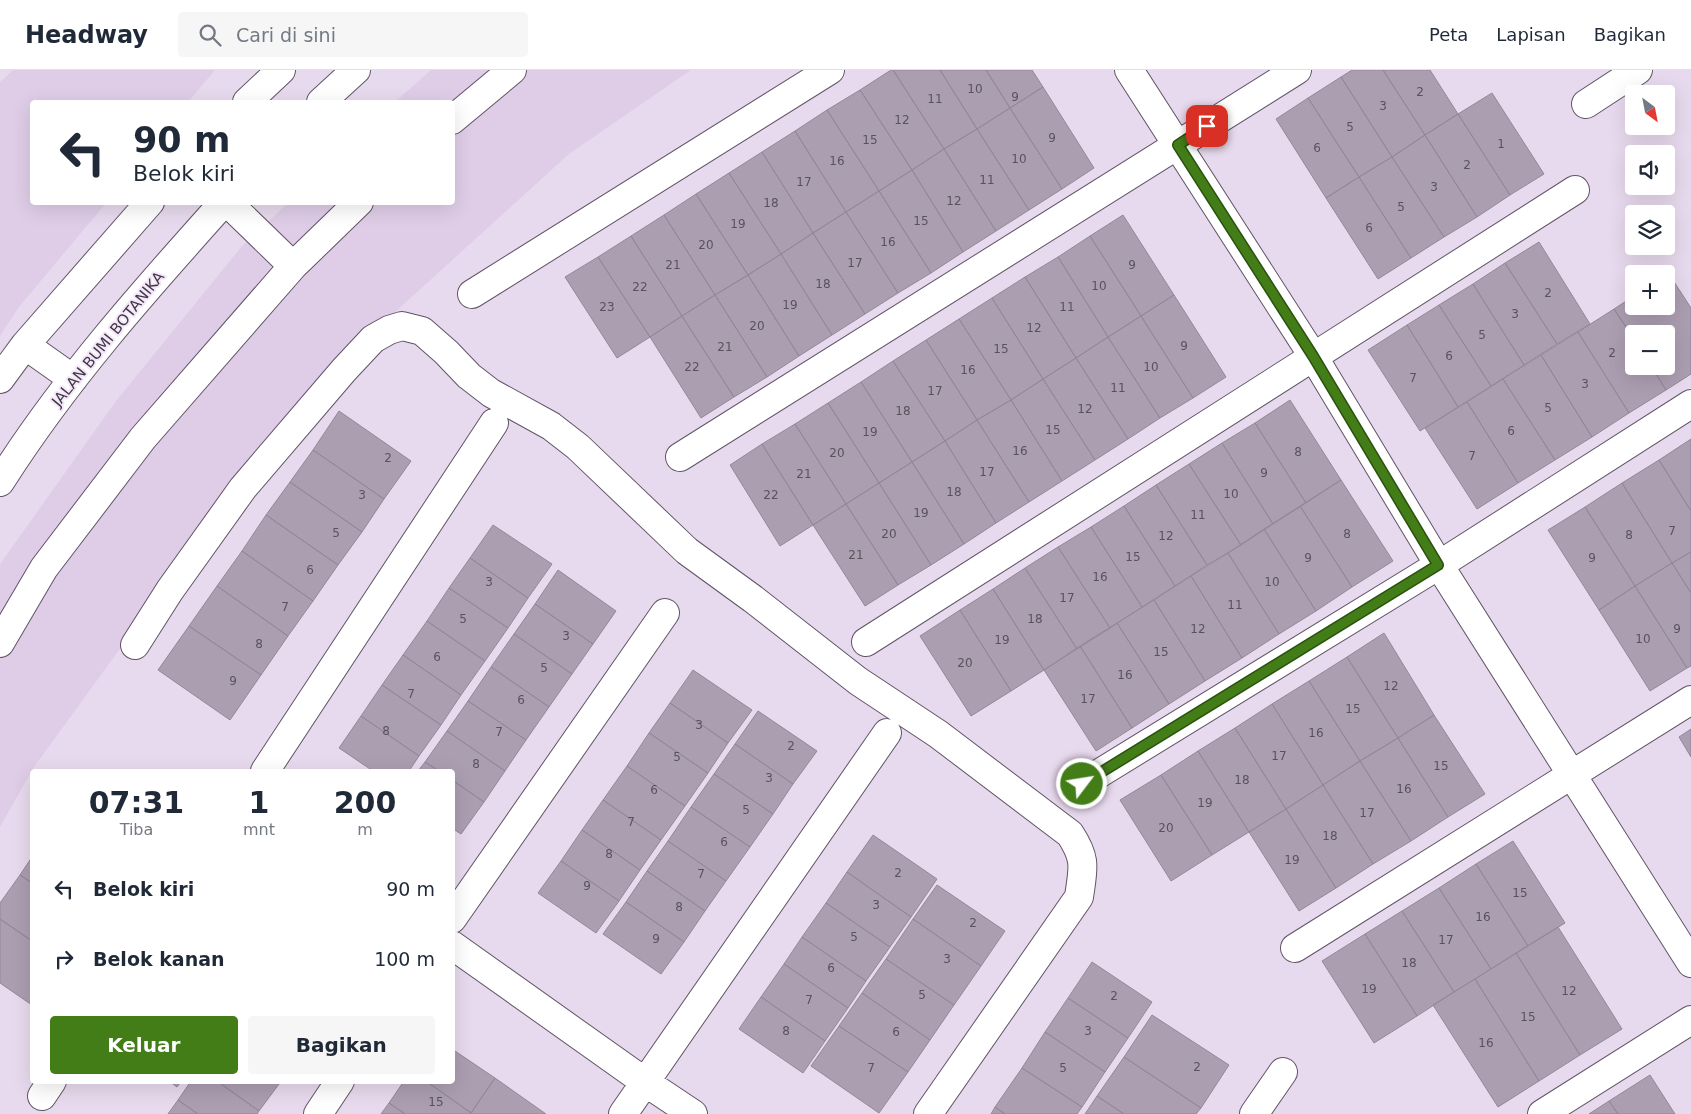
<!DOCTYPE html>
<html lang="id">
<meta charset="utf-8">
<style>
:root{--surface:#fff;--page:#f6f6f7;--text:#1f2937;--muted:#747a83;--line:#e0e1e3;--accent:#427d18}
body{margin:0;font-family:"DejaVu Sans",sans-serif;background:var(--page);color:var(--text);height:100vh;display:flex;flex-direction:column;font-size:19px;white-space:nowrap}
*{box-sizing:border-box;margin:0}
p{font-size:16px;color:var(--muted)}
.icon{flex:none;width:28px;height:28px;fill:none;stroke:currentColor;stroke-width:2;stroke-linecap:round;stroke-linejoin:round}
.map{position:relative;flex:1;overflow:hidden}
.side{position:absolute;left:30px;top:699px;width:425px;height:315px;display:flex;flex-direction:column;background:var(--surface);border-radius:5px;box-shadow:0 5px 20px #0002}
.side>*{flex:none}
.guide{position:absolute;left:30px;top:30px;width:425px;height:105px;border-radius:5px;box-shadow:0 5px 20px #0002;background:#fff;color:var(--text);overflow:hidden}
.needle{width:32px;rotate:148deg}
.controls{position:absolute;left:1625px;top:15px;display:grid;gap:10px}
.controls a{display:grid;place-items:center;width:50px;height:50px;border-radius:5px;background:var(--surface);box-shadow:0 5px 20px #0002;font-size:25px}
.pin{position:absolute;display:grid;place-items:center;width:42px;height:42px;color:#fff;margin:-21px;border-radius:10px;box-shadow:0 2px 8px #0006}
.me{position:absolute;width:55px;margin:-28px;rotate:59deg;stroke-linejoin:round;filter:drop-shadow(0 0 4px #0008)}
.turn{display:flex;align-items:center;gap:18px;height:105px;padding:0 20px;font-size:22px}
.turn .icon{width:65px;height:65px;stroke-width:2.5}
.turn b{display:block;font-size:35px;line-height:42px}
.eta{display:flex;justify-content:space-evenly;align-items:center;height:85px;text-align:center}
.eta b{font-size:30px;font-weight:700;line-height:35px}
.action{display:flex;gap:10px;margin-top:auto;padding:10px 20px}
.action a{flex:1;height:58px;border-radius:5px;background:var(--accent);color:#fff;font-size:20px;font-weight:700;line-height:58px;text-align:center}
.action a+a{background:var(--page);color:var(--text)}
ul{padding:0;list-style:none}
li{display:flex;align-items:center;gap:15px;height:70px;padding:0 20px}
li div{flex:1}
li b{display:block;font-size:19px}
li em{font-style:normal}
header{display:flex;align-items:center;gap:30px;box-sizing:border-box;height:70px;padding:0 25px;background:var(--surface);border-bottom:1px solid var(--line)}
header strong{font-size:24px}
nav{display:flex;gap:28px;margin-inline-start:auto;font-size:18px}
.search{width:350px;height:45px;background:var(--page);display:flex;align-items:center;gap:12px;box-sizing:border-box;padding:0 18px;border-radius:5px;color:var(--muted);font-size:19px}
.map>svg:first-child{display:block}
</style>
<header>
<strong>Headway</strong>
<div class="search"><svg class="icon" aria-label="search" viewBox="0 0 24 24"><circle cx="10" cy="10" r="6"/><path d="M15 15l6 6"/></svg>Cari di sini</div>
<nav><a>Peta</a><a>Lapisan</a><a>Bagikan</a></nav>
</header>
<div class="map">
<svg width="1691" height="1044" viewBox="0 0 1691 1044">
<rect width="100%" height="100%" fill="#e8daee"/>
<path fill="#dfcde7" d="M 13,0 L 215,0 L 188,32 L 32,32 L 32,132 L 106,133 L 19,237 L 0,266 L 0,12 Z
M 431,0 L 691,0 L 569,84 L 371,264 L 213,451 L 34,697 L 0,757 L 0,494 L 116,331 L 242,176 L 288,133 L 452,132 L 452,32 L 395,32 Z"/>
<path fill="#ab9eb1" stroke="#94879a" d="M 891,0 L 893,0 L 944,79 L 912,100 L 860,20 Z
M 893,0 L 940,0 L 977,59 L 944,79 Z
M 940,0 L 986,0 L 1010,38 L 977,59 Z
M 986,0 L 1032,0 L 1043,17 L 1010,38 Z
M 1352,0 L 1383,0 L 1425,65 L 1392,87 L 1341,7 Z
M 1383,0 L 1430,0 L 1458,44 L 1425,65 Z
M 1341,7 L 1392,87 L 1359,107 L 1308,28 Z
M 1043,17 L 1094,98 L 1062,119 L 1010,38 Z
M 860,20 L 912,100 L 879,121 L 827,40 Z
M 1492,23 L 1544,104 L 1510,125 L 1458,44 Z
M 1308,28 L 1359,107 L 1326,128 L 1276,49 Z
M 1010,38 L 1062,119 L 1029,140 L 977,59 Z
M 827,40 L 879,121 L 846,142 L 795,61 Z
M 1458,44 L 1510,125 L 1477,147 L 1425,65 Z
M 977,59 L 1029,140 L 996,161 L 944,79 Z
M 795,61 L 846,142 L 813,163 L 762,82 Z
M 1425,65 L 1477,147 L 1444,167 L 1392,87 Z
M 944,79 L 996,161 L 963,182 L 912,100 Z
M 762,82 L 813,163 L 781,184 L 729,103 Z
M 1392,87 L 1444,167 L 1411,188 L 1359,107 Z
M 912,100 L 963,182 L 931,203 L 879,121 Z
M 729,103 L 781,184 L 748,205 L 696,124 Z
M 1359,107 L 1411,188 L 1378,209 L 1326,128 Z
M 879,121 L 931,203 L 898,223 L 846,142 Z
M 696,124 L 748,205 L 715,225 L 664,145 Z
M 846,142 L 898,223 L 865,244 L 813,163 Z
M 664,145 L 715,225 L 682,246 L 631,166 Z
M 1123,145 L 1174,225 L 1141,246 L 1090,166 Z
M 813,163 L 865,244 L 832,265 L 781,184 Z
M 631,166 L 682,246 L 650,267 L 598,187 Z
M 1090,166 L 1141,246 L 1108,267 L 1058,187 Z
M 1539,172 L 1590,254 L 1557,274 L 1505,193 Z
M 781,184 L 832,265 L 799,286 L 748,205 Z
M 598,187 L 650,267 L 617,288 L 565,207 Z
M 1058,187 L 1108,267 L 1076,288 L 1025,207 Z
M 1505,193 L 1557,274 L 1524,295 L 1473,214 Z
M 1669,204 L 1691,238 L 1691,304 L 1666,320 L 1651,296 L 1666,296 L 1666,264 L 1634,264 L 1634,269 L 1614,239 L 1634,226 L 1634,236 L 1666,236 L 1666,206 Z
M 748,205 L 799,286 L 767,307 L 715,225 Z
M 1025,207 L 1076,288 L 1043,309 L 992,228 Z
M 1473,214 L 1524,295 L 1491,316 L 1439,235 Z
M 715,225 L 767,307 L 734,327 L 682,246 Z
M 1174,225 L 1226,307 L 1193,328 L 1141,246 Z
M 992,228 L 1043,309 L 1011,330 L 959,249 Z
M 1439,235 L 1491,316 L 1458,337 L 1407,255 Z
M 1614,239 L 1634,269 L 1634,296 L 1651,296 L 1666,320 L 1629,343 L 1578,262 Z
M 682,246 L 734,327 L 701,348 L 650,267 Z
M 1141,246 L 1193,328 L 1160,348 L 1108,267 Z
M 959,249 L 1011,330 L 977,350 L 926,270 Z
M 1407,255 L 1458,337 L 1420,361 L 1368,280 Z
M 1578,262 L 1629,343 L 1592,367 L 1541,285 Z
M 1108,267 L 1160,348 L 1128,369 L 1076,288 Z
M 926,270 L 977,350 L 945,371 L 893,291 Z
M 1541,285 L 1592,367 L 1555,390 L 1503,309 Z
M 1076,288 L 1128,369 L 1095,390 L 1043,309 Z
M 893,291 L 945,371 L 912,392 L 861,312 Z
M 1043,309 L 1095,390 L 1062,411 L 1011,330 Z
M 1503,309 L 1555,390 L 1518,413 L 1467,332 Z
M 861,312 L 912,392 L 879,413 L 828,333 Z
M 1011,330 L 1062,411 L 1029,432 L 977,350 Z
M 1290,330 L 1341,410 L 1306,433 L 1255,353 Z
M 1467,332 L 1518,413 L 1477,439 L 1425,358 Z
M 828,333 L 879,413 L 846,434 L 795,354 Z
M 339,341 L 411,391 L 384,429 L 313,380 Z
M 977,350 L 1029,432 L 996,453 L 945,371 Z
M 1255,353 L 1306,433 L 1273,454 L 1222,373 Z
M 795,354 L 846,434 L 813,455 L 762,374 Z
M 1691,369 L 1691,441 L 1659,390 Z
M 945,371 L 996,453 L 964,474 L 912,392 Z
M 1222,373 L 1273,454 L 1241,475 L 1189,394 Z
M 762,374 L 813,455 L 780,476 L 730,395 Z
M 313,380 L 384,429 L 362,462 L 290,412 Z
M 1659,390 L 1691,441 L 1691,482 L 1672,493 L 1622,413 Z
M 912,392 L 964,474 L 931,495 L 879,413 Z
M 1189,394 L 1241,475 L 1207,495 L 1156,415 Z
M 1341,410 L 1393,491 L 1352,517 L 1300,436 Z
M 290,412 L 362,462 L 338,495 L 266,445 Z
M 879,413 L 931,495 L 898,515 L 846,434 Z
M 1622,413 L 1672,493 L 1635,516 L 1585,437 Z
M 1156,415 L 1207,495 L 1175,516 L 1124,436 Z
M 846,434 L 898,515 L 865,536 L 813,455 Z
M 1124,436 L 1175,516 L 1142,537 L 1091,457 Z
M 1300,436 L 1352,517 L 1316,541 L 1264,459 Z
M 1585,437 L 1635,516 L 1599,540 L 1548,460 Z
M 266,445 L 338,495 L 313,531 L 242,481 Z
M 493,455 L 552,494 L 528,528 L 470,488 Z
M 1091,457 L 1142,537 L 1110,558 L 1058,477 Z
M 1264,459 L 1316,541 L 1279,564 L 1228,483 Z
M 1058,477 L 1110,558 L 1077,579 L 1025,498 Z
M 242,481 L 313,531 L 288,566 L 217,516 Z
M 1691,482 L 1691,523 L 1672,493 Z
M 1228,483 L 1279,564 L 1242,588 L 1191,506 Z
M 470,488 L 528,528 L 508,558 L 449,518 Z
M 1672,493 L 1691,523 L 1691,596 L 1687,598 L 1635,516 Z
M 1025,498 L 1077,579 L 1044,600 L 993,519 Z
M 558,500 L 616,541 L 593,574 L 535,534 Z
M 1191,506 L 1242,588 L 1205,611 L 1154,530 Z
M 217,516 L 288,566 L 261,605 L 189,556 Z
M 1635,516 L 1687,598 L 1650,621 L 1599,540 Z
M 449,518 L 508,558 L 485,591 L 427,551 Z
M 993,519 L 1044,600 L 1011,621 L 960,540 Z
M 1154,530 L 1205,611 L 1169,634 L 1117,553 Z
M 535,534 L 593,574 L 572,604 L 514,564 Z
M 960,540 L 1011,621 L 971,646 L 920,566 Z
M 427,551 L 485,591 L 461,625 L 403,585 Z
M 1117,553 L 1169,634 L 1132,658 L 1080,576 Z
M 189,556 L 261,605 L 230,650 L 158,600 Z
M 1384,563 L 1434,645 L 1398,668 L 1347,587 Z
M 514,564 L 572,604 L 549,637 L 491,597 Z
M 1080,576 L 1132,658 L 1096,681 L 1044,600 Z
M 403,585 L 461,625 L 441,655 L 382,615 Z
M 1347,587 L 1398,668 L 1360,691 L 1309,611 Z
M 491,597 L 549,637 L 526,670 L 468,631 Z
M 693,600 L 752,640 L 728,673 L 670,633 Z
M 1309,611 L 1360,691 L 1323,715 L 1272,634 Z
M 382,615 L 441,655 L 419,686 L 361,646 Z
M 468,631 L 526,670 L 505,701 L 447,661 Z
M 670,633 L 728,673 L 708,703 L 649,663 Z
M 1272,634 L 1323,715 L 1286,739 L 1235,658 Z
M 758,641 L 817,681 L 793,714 L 735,674 Z
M 1434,645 L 1485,724 L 1448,747 L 1398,668 Z
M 361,646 L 419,686 L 409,701 L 373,701 L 339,678 Z
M 1235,658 L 1286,739 L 1249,762 L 1198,681 Z
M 1691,659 L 1691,687 L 1679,667 Z
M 447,661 L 505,701 L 484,732 L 452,710 L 452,701 L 439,701 L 425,692 Z
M 649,663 L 708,703 L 685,736 L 627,696 Z
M 1398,668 L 1448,747 L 1411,771 L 1360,691 Z
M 735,674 L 793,714 L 773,744 L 714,704 Z
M 1198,681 L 1249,762 L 1212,785 L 1161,705 Z
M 1360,691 L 1411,771 L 1373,794 L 1323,715 Z
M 425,692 L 439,701 L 418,701 Z
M 627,696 L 685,736 L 661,770 L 603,730 Z
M 714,704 L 773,744 L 750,777 L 691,737 Z
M 1161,705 L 1212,785 L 1171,811 L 1120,730 Z
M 452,710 L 484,732 L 461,764 L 452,758 Z
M 1323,715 L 1373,794 L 1336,818 L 1286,739 Z
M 603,730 L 661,770 L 640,800 L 582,760 Z
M 691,737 L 750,777 L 726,811 L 668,771 Z
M 1286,739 L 1336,818 L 1299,841 L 1249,762 Z
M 582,760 L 640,800 L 619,831 L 561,791 Z
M 873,765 L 937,809 L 911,847 L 847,802 Z
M 668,771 L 726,811 L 705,841 L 647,801 Z
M 1513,771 L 1565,853 L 1528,876 L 1476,794 Z
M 32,787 L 32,813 L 20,805 Z
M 561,791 L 619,831 L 596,863 L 538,823 Z
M 1476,794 L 1528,876 L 1491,899 L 1439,818 Z
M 647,801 L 705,841 L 684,872 L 626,832 Z
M 847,802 L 911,847 L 890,877 L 826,833 Z
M 20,805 L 32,813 L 32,871 L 0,849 L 0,833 Z
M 937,815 L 1005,861 L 981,896 L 913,849 Z
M 1439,818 L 1491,899 L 1454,922 L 1402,841 Z
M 626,832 L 684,872 L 661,904 L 603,864 Z
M 826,833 L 890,877 L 866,911 L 802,867 Z
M 1402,841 L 1454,922 L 1417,946 L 1365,864 Z
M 0,849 L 32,871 L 32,935 L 0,913 Z
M 913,849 L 981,896 L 954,935 L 886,889 Z
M 1558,857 L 1622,959 L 1580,985 L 1516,883 Z
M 1365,864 L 1417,946 L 1374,973 L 1322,891 Z
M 802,867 L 866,911 L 848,938 L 784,894 Z
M 1516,883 L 1580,985 L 1539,1011 L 1475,909 Z
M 886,889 L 954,935 L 930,970 L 862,923 Z
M 1092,892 L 1152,932 L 1128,968 L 1068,928 Z
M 784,894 L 848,938 L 825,971 L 761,927 Z
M 1475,909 L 1539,1011 L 1498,1037 L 1433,935 Z
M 862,923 L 930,970 L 908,1002 L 839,956 Z
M 761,927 L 825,971 L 803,1003 L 739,959 Z
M 1068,928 L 1128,968 L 1105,1002 L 1045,962 Z
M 1152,945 L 1229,995 L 1201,1038 L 1124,987 Z
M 839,956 L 908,1002 L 879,1043 L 811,996 Z
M 1045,962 L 1105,1002 L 1082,1037 L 1022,998 Z
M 452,979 L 495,1008 L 471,1043 L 426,1011 L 452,1011 Z
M 1124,987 L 1201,1038 L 1196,1044 L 1124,1044 L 1097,1026 Z
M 1022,998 L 1082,1037 L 1077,1044 L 1005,1044 L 995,1037 Z
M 1650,1005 L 1675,1044 L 1618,1044 L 1609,1031 Z
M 495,1008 L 546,1044 L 473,1044 L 471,1043 Z
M 169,1011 L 181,1011 L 177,1017 Z
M 191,1011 L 217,1011 L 259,1041 L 257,1044 L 198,1044 L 178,1030 Z
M 217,1011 L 276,1011 L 279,1014 L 259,1041 Z
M 404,1011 L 426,1011 L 471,1043 L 470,1044 L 405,1044 L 389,1033 Z
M 1097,1026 L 1124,1044 L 1085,1044 Z
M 178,1030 L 198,1044 L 168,1044 Z
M 1609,1031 L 1618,1044 L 1589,1044 Z
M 389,1033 L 405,1044 L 381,1044 Z
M 995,1037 L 1005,1044 L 991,1044 Z"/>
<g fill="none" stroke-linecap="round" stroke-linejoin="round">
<g stroke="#605465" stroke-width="30">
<path id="minor" d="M 1129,0 L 1313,286 L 1439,495 L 1691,893
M 1586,34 L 1638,0
M 452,50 L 512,0
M 227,132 L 293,196
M 472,224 L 830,0
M 680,387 L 1297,0
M 866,572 L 1575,120
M 0,573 L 44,498 L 143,368 L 293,196 L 359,132
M 135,575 L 170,520 L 243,418 L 344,300 L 373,269 L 389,260 L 402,256 L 422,261 L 446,282 L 469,306 L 491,323 L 551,356 L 578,377 L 687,481 L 753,529 L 858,611 L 938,664 L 1070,764 C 1087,790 1083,798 1079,827 L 928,1044
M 265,701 L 494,353
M 1082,714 L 1439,495 L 1691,334
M 452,849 L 665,543
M 452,875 L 645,1012 L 693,1044
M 1295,878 L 1691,630
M 42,1026 L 52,1011
M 318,1044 L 340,1011
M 623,1044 L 887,663
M 1254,1044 L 1283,1002
M 1542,1044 L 1691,950"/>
</g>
<g stroke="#605465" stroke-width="30">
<path id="major" d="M 247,32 L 281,0
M 321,32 L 356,0
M 25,275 L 73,309
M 0,309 L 25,275 L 150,132
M 0,412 C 64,311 144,221 224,132"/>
</g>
<use href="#minor" stroke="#fff" stroke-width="28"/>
<use href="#major" stroke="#fff" stroke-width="28"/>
</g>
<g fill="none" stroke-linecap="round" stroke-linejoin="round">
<g stroke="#2b5110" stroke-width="12">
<path id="route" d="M 1082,714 L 1438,495 L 1313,286 L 1178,75 L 1207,56"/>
</g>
<use href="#route" stroke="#427d18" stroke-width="9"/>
</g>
<g text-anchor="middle" stroke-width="4" stroke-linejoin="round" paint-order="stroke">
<g font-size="12" fill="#59525c">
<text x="975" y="23">10</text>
<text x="1420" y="26">2</text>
<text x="1015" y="31">9</text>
<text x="935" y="33">11</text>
<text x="1383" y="40">3</text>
<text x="902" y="54">12</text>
<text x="1350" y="61">5</text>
<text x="1052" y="72">9</text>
<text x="870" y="74">15</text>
<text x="1501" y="78">1</text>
<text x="1317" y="82">6</text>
<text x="1019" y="93">10</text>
<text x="837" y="95">16</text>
<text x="1467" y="99">2</text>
<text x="987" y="114">11</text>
<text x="804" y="116">17</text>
<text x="1434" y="121">3</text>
<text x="954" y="135">12</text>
<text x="771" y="137">18</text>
<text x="1401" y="141">5</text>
<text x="921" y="155">15</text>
<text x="738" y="158">19</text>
<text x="1369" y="162">6</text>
<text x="888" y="176">16</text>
<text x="706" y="179">20</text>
<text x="855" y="197">17</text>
<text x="673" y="199">21</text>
<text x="1132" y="199">9</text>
<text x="823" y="218">18</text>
<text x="1099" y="220">10</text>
<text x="640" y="221">22</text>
<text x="1548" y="227">2</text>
<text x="790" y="239">19</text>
<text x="607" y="241">23</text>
<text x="1067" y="241">11</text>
<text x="1515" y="248">3</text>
<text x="757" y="260">20</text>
<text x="1034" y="262">12</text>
<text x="1482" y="269">5</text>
<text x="1184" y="280">9</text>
<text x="725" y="281">21</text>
<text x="1001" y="283">15</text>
<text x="1612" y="287">2</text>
<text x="1449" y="290">6</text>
<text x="692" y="301">22</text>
<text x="1151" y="301">10</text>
<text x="968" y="304">16</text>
<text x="1413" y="312">7</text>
<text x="1585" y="318">3</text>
<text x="1118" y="322">11</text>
<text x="935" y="325">17</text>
<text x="1548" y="342">5</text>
<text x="1085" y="343">12</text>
<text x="903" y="345">18</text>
<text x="1053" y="364">15</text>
<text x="1511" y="365">6</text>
<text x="870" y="366">19</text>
<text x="1020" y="385">16</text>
<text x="1298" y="386">8</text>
<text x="837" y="387">20</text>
<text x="1472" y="390">7</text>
<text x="388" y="392">2</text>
<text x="987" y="406">17</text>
<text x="1264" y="407">9</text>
<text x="804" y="408">21</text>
<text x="954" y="426">18</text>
<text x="1231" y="428">10</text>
<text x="362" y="429">3</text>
<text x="771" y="429">22</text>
<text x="921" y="447">19</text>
<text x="1198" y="449">11</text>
<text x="1672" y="465">7</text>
<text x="336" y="467">5</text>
<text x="889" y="468">20</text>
<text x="1347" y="468">8</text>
<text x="1629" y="469">8</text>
<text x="1166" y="470">12</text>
<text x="856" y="489">21</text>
<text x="1133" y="491">15</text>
<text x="1308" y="492">9</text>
<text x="1592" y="492">9</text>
<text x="310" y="504">6</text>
<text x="1100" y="511">16</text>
<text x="489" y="516">3</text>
<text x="1272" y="516">10</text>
<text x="1067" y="532">17</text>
<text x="1235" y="539">11</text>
<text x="285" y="541">7</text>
<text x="463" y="553">5</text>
<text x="1035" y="553">18</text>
<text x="1198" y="563">12</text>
<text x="1677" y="563">9</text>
<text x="566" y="570">3</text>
<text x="1643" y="573">10</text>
<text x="1002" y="574">19</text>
<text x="259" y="578">8</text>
<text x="1161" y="586">15</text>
<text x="437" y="591">6</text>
<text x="965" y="597">20</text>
<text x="544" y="602">5</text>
<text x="1125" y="609">16</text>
<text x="233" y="615">9</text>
<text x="1391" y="620">12</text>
<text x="411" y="628">7</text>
<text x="1088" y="633">17</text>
<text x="521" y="634">6</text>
<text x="1353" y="643">15</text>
<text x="699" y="659">3</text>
<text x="386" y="665">8</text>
<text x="499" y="666">7</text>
<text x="1316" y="667">16</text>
<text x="791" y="680">2</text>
<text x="1279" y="690">17</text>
<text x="677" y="691">5</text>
<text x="476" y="698">8</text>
<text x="1441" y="700">15</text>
<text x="769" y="712">3</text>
<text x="1242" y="714">18</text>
<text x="1404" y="723">16</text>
<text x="654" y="724">6</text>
<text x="1205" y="737">19</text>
<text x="746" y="744">5</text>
<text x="1367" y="747">17</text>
<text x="631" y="756">7</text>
<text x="1166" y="762">20</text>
<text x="1330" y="770">18</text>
<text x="724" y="776">6</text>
<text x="609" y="788">8</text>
<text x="1292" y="794">19</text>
<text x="898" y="807">2</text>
<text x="701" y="808">7</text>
<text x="587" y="820">9</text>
<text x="1520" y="827">15</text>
<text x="876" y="839">3</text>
<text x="679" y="841">8</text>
<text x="1483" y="851">16</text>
<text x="973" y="857">2</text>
<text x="854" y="871">5</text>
<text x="656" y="873">9</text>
<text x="1446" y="874">17</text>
<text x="947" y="893">3</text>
<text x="1409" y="897">18</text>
<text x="831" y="902">6</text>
<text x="1369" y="923">19</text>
<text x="1569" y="925">12</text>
<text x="922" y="929">5</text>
<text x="1114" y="930">2</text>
<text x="809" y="934">7</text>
<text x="1528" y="951">15</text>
<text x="786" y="965">8</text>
<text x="1088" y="965">3</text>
<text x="896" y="966">6</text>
<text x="1486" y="977">16</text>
<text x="1197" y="1001">2</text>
<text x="871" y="1002">7</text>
<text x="1063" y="1002">5</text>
<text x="436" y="1036">15</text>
</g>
<g font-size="15" fill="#3e3840" stroke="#f5e7fb">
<text transform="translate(108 269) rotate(-51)" y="5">JALAN BUMI BOTANIKA</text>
</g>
</g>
</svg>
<div class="controls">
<a><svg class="needle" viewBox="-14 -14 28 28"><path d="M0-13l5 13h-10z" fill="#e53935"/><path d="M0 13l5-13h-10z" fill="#747a83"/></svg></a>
<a><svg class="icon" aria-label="sound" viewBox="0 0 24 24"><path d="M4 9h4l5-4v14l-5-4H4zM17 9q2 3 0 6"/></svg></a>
<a><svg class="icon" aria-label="layers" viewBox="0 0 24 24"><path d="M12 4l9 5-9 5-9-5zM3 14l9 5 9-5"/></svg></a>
<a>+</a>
<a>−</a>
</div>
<div class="pin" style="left:1207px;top:56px;background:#d93025"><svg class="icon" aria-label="arrive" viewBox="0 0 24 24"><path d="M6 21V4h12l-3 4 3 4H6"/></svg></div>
<svg class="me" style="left:1082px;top:714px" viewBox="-20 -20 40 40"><circle r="17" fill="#427d18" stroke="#fff" stroke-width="3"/><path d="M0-11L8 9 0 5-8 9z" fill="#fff"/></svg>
<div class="guide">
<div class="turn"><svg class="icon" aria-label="left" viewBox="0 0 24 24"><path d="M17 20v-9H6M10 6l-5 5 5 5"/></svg><div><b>90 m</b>Belok kiri</div></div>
</div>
<section class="side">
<div class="eta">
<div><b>07:31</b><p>Tiba</p></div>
<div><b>1</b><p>mnt</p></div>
<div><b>200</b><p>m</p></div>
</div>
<ul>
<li><svg class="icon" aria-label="left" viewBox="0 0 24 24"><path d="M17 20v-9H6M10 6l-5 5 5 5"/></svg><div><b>Belok kiri</b></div><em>90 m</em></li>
<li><svg class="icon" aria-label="right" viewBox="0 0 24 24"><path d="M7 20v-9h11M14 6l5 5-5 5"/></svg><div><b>Belok kanan</b></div><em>100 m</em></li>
</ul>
<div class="action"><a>Keluar</a><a>Bagikan</a></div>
</section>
</div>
